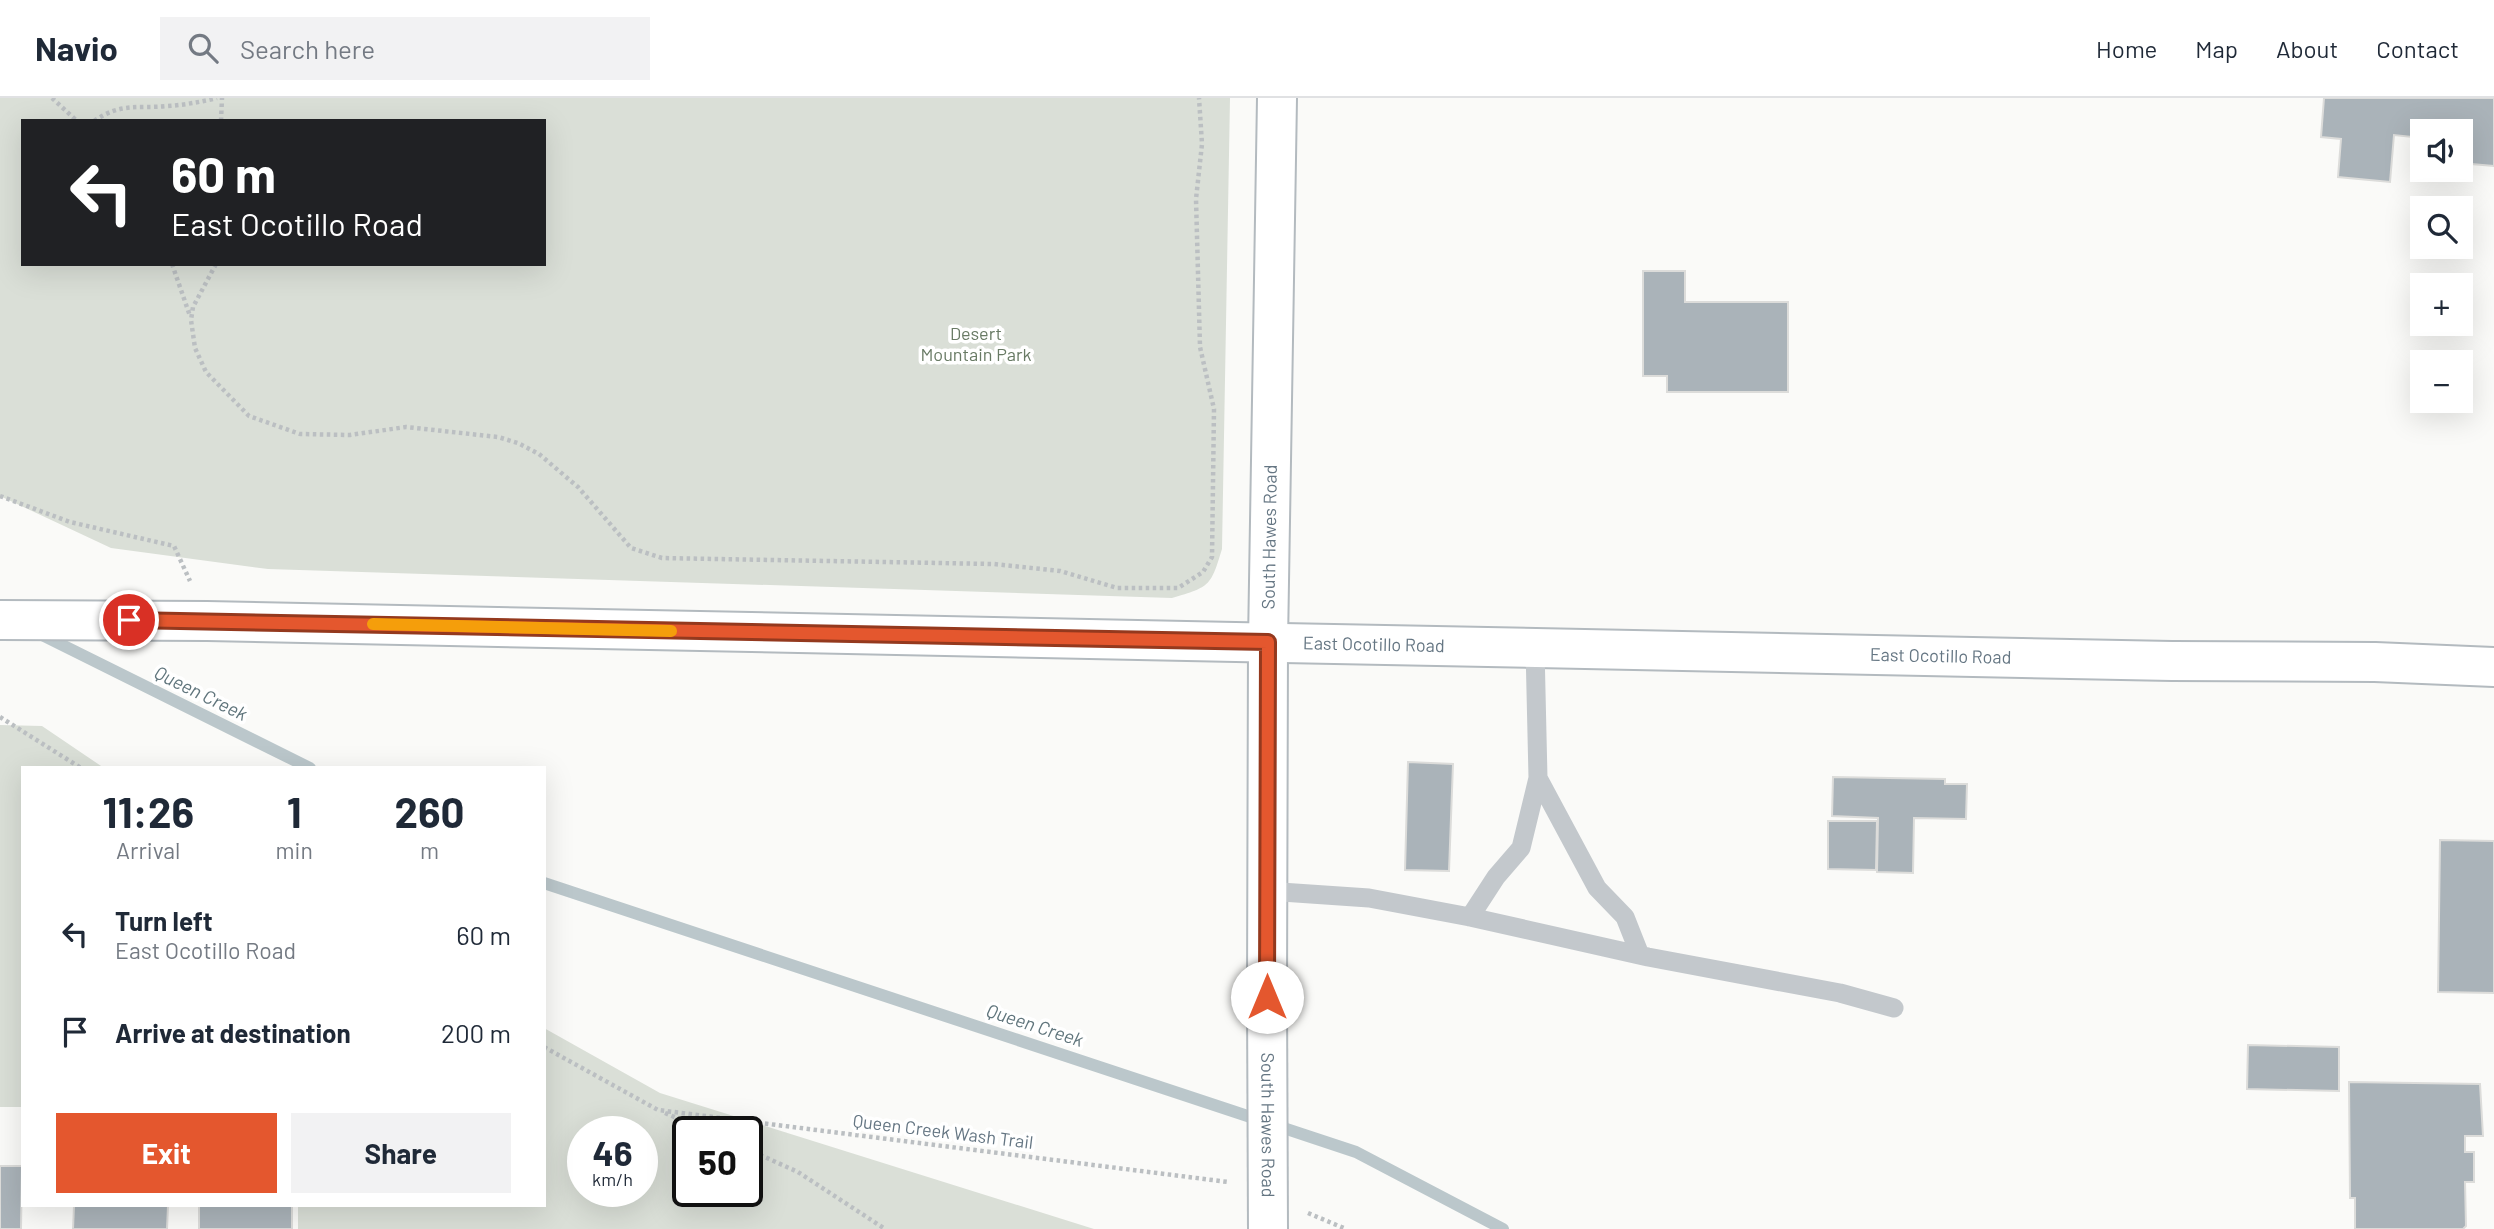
<!DOCTYPE html>
<meta charset="utf-8">
<style>
:root{--surface:#fff;--page:#f2f2f3;--text:#1f2937;--muted:#747a83;--line:#e0e1e3;--accent:#e4572e}
body{margin:0;font-family:Barlow,sans-serif;background:var(--page);color:var(--text);height:100vh;display:flex;flex-direction:column;font-size:26px;white-space:nowrap}
*{box-sizing:border-box;margin:0}
p{font-size:23px;color:var(--muted)}
.icon{flex:none;width:38px;height:38px;fill:none;stroke:currentColor;stroke-width:2;stroke-linecap:round;stroke-linejoin:round}
.map{position:relative;flex:1;overflow:hidden}
.sheet{position:absolute;left:21px;top:668px;width:525px;height:441px;display:flex;flex-direction:column;background:var(--surface);border-radius:0px;box-shadow:0 7px 28px #0002}
.sheet>*{flex:none}
.banner{position:absolute;left:21px;top:21px;width:525px;height:147px;border-radius:0px;box-shadow:0 7px 28px #0002;background:#202124;color:#fff;overflow:hidden}
.tools{position:absolute;left:2410px;top:21px;display:grid;gap:14px}
.tools a{display:grid;place-items:center;width:63px;height:63px;border-radius:0px;background:var(--surface);box-shadow:0 7px 28px #0002;font-size:35px}
.speed{position:absolute;left:567px;top:1018px;display:flex;gap:14px;font-size:35px;font-weight:700;text-align:center}
.speed>*{display:grid;place-content:center;width:91px;height:91px;border-radius:50%;background:var(--surface);box-shadow:0 7px 28px #0002;line-height:1}
.speed small{font-size:18px;font-weight:400}
.speed .limit{border:4px solid #111;border-radius:10px;background:#fff;color:#111}
.pin{position:absolute;display:grid;place-items:center;width:60px;height:60px;color:#fff;margin:-30px;border:4px solid #fff;border-radius:50%;box-shadow:0 2px 7px #0007}
.me{position:absolute;width:77px;margin:-38px;rotate:0deg;stroke-linejoin:round;filter:drop-shadow(0 0 5px #0008)}
.turn{display:flex;align-items:center;gap:24px;height:147px;padding:0 35px;font-size:32px}
.turn .icon{width:91px;height:91px;stroke-width:2.5}
.turn b{display:block;font-size:49px;line-height:60px}
.eta{display:flex;justify-content:space-evenly;align-items:center;height:119px;text-align:center}
.eta b{font-size:42px;font-weight:700;line-height:49px}
.button{display:flex;gap:14px;margin-top:auto;padding:14px 35px}
.button a{flex:1;height:80px;border-radius:0px;background:var(--accent);color:#fff;font-size:28px;font-weight:700;line-height:80px;text-align:center}
.button a+a{background:var(--page);color:var(--text)}
ul{padding:0;list-style:none}
li{display:flex;align-items:center;gap:21px;height:98px;padding:0 35px}
li div{flex:1}
li b{display:block;font-size:26px}
li em{font-style:normal}
header{display:flex;align-items:center;gap:42px;box-sizing:border-box;height:98px;padding:0 35px;background:var(--surface);border-bottom:2px solid var(--line)}
header strong{font-size:33px}
nav{display:flex;gap:38px;margin-inline-start:auto;font-size:24px}
.search{width:490px;height:63px;background:var(--page);display:flex;align-items:center;gap:18px;box-sizing:border-box;padding:0 24px;border-radius:0px;color:var(--muted);font-size:26px}
.map>svg:first-child{display:block}
</style>
<header>
<strong>Navio</strong>
<div class="search"><svg class="icon" aria-label="search" viewBox="0 0 24 24"><circle cx="10" cy="10" r="6"/><path d="M15 15l6 6"/></svg>Search here</div>
<nav><a>Home</a><a>Map</a><a>About</a><a>Contact</a></nav>
</header>
<div class="map">
<svg width="2494" height="1131" viewBox="0 0 2494 1131">
<rect width="100%" height="100%" fill="#fafaf8"/>
<path fill="#dadfd7" fill-rule="evenodd" d="M 0,0 L 1230,0 L 1222,451 C 1211,487 1211,489 1172,500 L 268,471 L 111,450 L 0,398 ZM 23,23 L 544,23 L 544,166 L 23,166 Z
M 0,627 L 42,628 L 104,670 L 23,670 L 23,1009 L 0,1009 Z
M 544,930 L 660,995 L 1094,1131 L 298,1131 L 298,1108 L 544,1108 ZM 642,1034 L 642,1094 L 583,1094 L 583,1034 ZM 747,1034 L 747,1094 L 688,1094 L 688,1034 Z"/>
<g fill="none" stroke-linecap="round" stroke-linejoin="round">
<path stroke="#bbc7cb" stroke-width="12" d="M 38,535 L 310,670
M 544,785 L 1356,1054 L 1503,1131"/>
</g>
<path fill="#aab3b9" stroke="#dcdcda" stroke-width="2" d="M 2324,0 L 2494,0 L 2494,68 L 2460,65 L 2460,33 L 2422,33 L 2422,40 L 2394,37 L 2390,84 L 2338,79 L 2341,41 L 2321,39 Z
M 1643,173 L 1685,173 L 1685,204 L 1788,204 L 1788,294 L 1667,294 L 1667,278 L 1643,278 Z
M 1408,664 L 1453,666 L 1449,773 L 1405,772 Z
M 1833,679 L 1945,681 L 1945,686 L 1967,686 L 1966,721 L 1914,720 L 1913,775 L 1877,774 L 1878,720 L 1832,718 Z
M 1828,723 L 1877,723 L 1876,772 L 1828,771 Z
M 2440,742 L 2494,743 L 2494,895 L 2438,894 Z
M 2248,947 L 2339,949 L 2339,993 L 2247,991 Z
M 2349,984 L 2480,986 L 2483,1038 L 2465,1038 L 2465,1054 L 2474,1054 L 2474,1084 L 2465,1084 L 2466,1128 L 2463,1131 L 2355,1131 L 2355,1100 L 2350,1100 Z
M 0,1068 L 22,1068 L 21,1131 L 0,1131 Z
M 74,1108 L 168,1108 L 167,1131 L 73,1131 Z
M 199,1108 L 292,1108 L 292,1131 L 199,1131 Z"/>
<g fill="none" stroke-linecap="round" stroke-linejoin="round">
<g stroke="#b3babf" stroke-width="42">
<g id="secondary">
<path id="s1" d="M 0,522 L 207,523 L 2172,563 L 2375,564 L 2494,569"/>
<path id="s2" d="M 1267,899 L 1268,544 L 1277,0"/>
</g>
</g>
<path stroke="#bbbfc2" stroke-width="4.5" stroke-dasharray="3.5 3.5" stroke-linecap="butt" d="M 52,0 L 77,23
M 94,23 C 122,4 137,11 168,8 C 184,7 200,4 217,0
M 221,23 L 222,0
M 172,166 L 190,218
M 216,166 L 193,209 L 191,222 L 195,250 L 206,274 L 249,318 L 300,336 L 350,337 L 406,329 L 498,339 L 518,345 L 539,356 L 578,389 L 631,450 L 662,460 L 994,466 L 1060,473 L 1117,490 L 1178,490 L 1203,474 L 1212,459 L 1214,311 L 1200,249 L 1196,101 L 1202,46 L 1199,0
M 0,398 L 70,424 L 174,448 L 190,483
M 0,619 L 81,670
M 544,949 L 658,1012 L 1228,1084
M 665,1015 L 709,1034
M 747,1051 L 798,1074 L 885,1131
M 1308,1115 L 1346,1131"/>
<path stroke="#c3c8cc" stroke-width="19" d="M 1538,680 L 1597,790 L 1625,819 L 1640,857
M 1267,793 L 1369,800 L 1470,819 L 1648,859 L 1840,895 L 1894,910
M 1470,819 L 1496,779 L 1521,750 L 1538,680 L 1535,550"/>
<use href="#secondary" stroke="#fff" stroke-width="38"/>
<g stroke="#b3babf" stroke-width="42" stroke-linecap="butt">
<g id="secondary-bridge">
<path id="s3" d="M 1267,899 L 1268,1131"/>
</g>
</g>
<use href="#secondary-bridge" stroke="#fff" stroke-width="38"/>
</g>
<g fill="none" stroke-linecap="round" stroke-linejoin="round">
<g stroke="#94391e" stroke-width="18">
<path id="route" d="M 129,522 L 1268,544 L 1267,899"/>
</g>
<use href="#route" stroke="#e4572e" stroke-width="12"/>
<path stroke="#f59e0b" stroke-width="12" d="M 373,526 L 671,533"/>
</g>
<g text-anchor="middle" stroke-width="7" stroke-linejoin="round" paint-order="stroke">
<g font-size="18" fill="#687a64" stroke="#fff">
<text x="976" y="242">Desert<tspan x="976" dy="21">Mountain Park</tspan></text>
</g>
<g font-size="18" fill="#657683" stroke="#fff">
<text dy="6" stroke="none"><textPath href="#s2" startOffset="460">South Hawes Road</textPath></text>
<text dy="6" stroke="none"><textPath href="#s1" startOffset="1374">East Ocotillo Road</textPath></text>
<text dy="6" stroke="none"><textPath href="#s1" startOffset="1941">East Ocotillo Road</textPath></text>
<text dy="6" stroke="none"><textPath href="#s3" startOffset="128">South Hawes Road</textPath></text>
<text transform="translate(943 1034) rotate(7)" y="6">Queen Creek Wash Trail</text>
</g>
<g font-size="19" font-style="italic" fill="#60757c" stroke="#fff">
<text transform="translate(201 595) rotate(26)" y="7">Queen Creek</text>
<text transform="translate(1035 927) rotate(18)" y="7">Queen Creek</text>
</g>
</g>
</svg>
<div class="tools">
<a><svg class="icon" aria-label="sound" viewBox="0 0 24 24"><path d="M4 9h4l5-4v14l-5-4H4zM17 9q2 3 0 6"/></svg></a>
<a><svg class="icon" aria-label="search" viewBox="0 0 24 24"><circle cx="10" cy="10" r="6"/><path d="M15 15l6 6"/></svg></a>
<a>+</a>
<a>−</a>
</div>
<div class="speed"><div>46<small>km/h</small></div><div class="limit">50</div></div>
<div class="pin" style="left:129px;top:522px;background:#d93025"><svg class="icon" aria-label="arrive" viewBox="0 0 24 24"><path d="M6 21V4h12l-3 4 3 4H6"/></svg></div>
<svg class="me" style="left:1267px;top:899px" viewBox="-20 -20 40 40"><circle r="19" fill="#fff"/><path d="M0-13L10 11 0 6-10 11z" fill="#e4572e"/></svg>
<div class="banner">
<div class="turn"><svg class="icon" aria-label="left" viewBox="0 0 24 24"><path d="M17 20v-9H6M10 6l-5 5 5 5"/></svg><div><b>60 m</b>East Ocotillo Road</div></div>
</div>
<section class="sheet">
<div class="eta">
<div><b>11:26</b><p>Arrival</p></div>
<div><b>1</b><p>min</p></div>
<div><b>260</b><p>m</p></div>
</div>
<ul>
<li><svg class="icon" aria-label="left" viewBox="0 0 24 24"><path d="M17 20v-9H6M10 6l-5 5 5 5"/></svg><div><b>Turn left</b><p>East Ocotillo Road</p></div><em>60 m</em></li>
<li><svg class="icon" aria-label="arrive" viewBox="0 0 24 24"><path d="M6 21V4h12l-3 4 3 4H6"/></svg><div><b>Arrive at destination</b></div><em>200 m</em></li>
</ul>
<div class="button"><a>Exit</a><a>Share</a></div>
</section>
</div>
